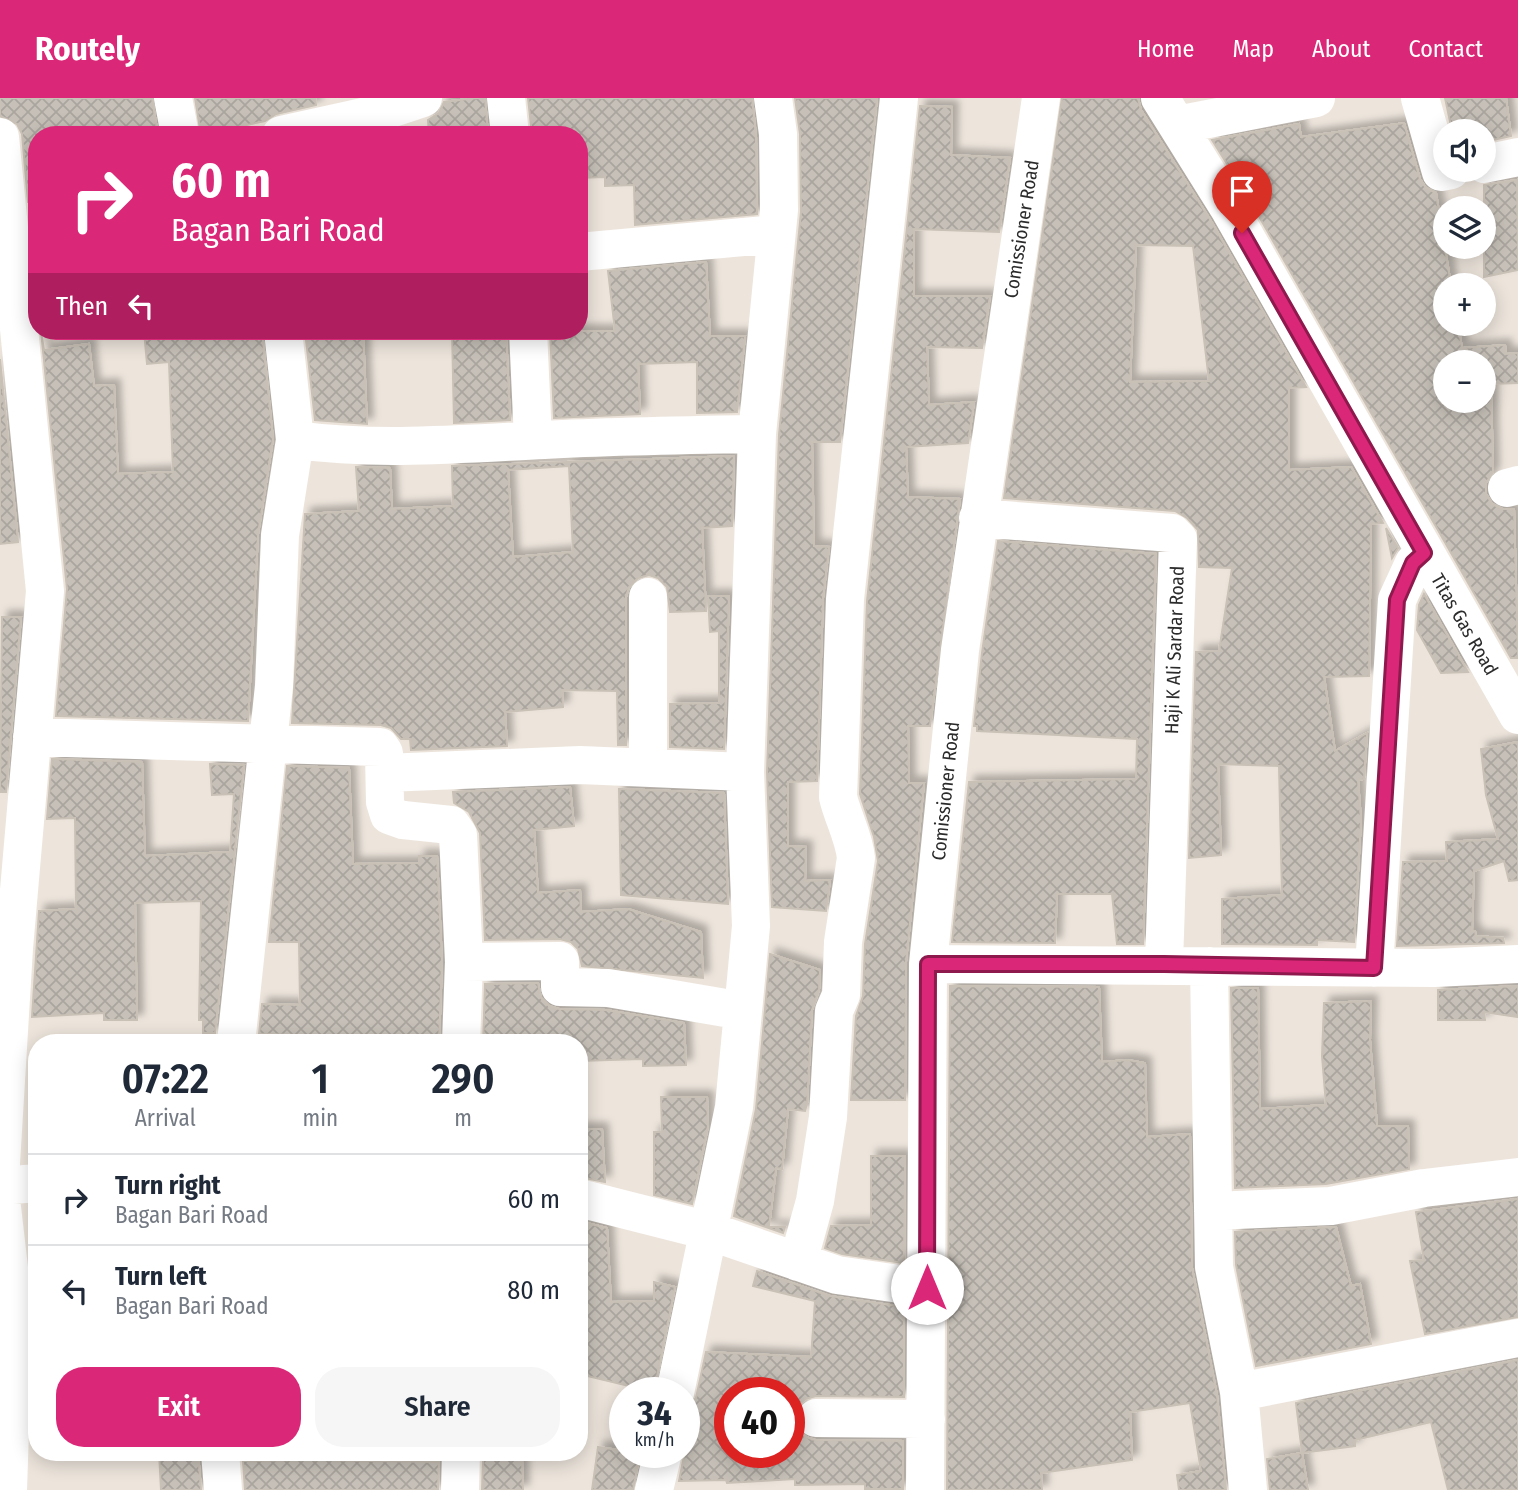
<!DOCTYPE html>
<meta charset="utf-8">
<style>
:root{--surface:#fff;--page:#f6f6f7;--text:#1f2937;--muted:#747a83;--line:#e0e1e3;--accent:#db2777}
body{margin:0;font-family:"Fira Sans Condensed",sans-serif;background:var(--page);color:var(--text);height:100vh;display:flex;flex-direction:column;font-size:26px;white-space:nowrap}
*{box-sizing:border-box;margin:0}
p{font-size:23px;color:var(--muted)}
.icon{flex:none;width:38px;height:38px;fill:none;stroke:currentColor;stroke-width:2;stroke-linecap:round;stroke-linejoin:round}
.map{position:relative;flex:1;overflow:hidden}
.sheet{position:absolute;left:28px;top:936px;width:560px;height:427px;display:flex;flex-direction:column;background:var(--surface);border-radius:28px;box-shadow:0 4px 18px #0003}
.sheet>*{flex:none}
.hud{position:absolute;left:28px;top:28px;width:560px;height:214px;border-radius:28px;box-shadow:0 4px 18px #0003;background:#db2777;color:#fff;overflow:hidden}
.fabs{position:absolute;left:1433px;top:21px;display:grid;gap:14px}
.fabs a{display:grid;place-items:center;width:63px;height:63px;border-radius:50%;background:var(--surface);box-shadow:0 4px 18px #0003;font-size:35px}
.speed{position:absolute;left:609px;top:1279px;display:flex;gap:14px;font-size:35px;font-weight:700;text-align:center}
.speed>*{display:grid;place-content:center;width:91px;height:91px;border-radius:50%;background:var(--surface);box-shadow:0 4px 18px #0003;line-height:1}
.speed small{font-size:18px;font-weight:400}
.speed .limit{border:10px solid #d22;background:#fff;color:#111}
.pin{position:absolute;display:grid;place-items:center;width:60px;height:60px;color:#fff;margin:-72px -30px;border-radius:50% 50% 50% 0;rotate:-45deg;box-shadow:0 0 7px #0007}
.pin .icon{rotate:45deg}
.me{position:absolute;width:77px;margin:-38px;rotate:0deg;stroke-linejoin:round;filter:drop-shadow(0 0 5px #0008)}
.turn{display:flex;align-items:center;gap:24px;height:147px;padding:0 28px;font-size:32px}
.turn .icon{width:91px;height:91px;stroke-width:2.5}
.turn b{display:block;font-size:49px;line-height:60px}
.then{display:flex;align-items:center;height:66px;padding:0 28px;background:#0003;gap:14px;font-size:26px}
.eta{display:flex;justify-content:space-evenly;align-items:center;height:119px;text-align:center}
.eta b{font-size:42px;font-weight:600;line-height:49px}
.primary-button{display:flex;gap:14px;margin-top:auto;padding:14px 28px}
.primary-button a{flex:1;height:80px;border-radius:28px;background:var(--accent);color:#fff;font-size:28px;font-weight:600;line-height:80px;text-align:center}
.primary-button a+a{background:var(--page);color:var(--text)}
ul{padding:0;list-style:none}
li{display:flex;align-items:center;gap:21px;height:91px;padding:0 28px;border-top:2px solid var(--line)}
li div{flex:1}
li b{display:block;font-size:26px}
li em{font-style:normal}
header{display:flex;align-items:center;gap:42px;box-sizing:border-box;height:98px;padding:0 35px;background:var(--accent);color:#fff}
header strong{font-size:33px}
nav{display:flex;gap:38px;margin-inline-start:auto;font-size:24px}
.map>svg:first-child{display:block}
</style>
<header>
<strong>Routely</strong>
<nav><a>Home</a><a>Map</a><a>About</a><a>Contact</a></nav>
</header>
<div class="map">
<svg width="1518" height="1392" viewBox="0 0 1518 1392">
<defs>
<pattern id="building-cross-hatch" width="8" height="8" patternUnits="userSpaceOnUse" patternTransform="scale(1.75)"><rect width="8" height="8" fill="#c6c0b8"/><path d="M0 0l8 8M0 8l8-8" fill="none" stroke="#aaa59e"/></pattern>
<filter id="shadow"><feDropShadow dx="6" dy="-6" stdDeviation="3.5" flood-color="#0004"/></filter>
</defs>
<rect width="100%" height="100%" fill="#ede5dc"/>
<path fill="url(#building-cross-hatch)" stroke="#c9c1b6" stroke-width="2" fill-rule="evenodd" filter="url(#shadow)" d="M 0,0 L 152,0 L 158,37 L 37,37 L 37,103 L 28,104 L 22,36 L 17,26 L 0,18 Z
M 195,0 L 315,0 L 316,7 L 276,16 L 265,23 L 201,37 Z
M 476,0 L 485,0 L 488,37 L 429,37 L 428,22 L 439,15 L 444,4 Z
M 528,0 L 752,0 L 756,38 L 757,116 L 635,127 L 634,87 L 605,88 L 605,79 L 579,80 L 579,37 L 532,37 Z
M 795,0 L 877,0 L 840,344 L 812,344 L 814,448 L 829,449 L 823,500 L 817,683 L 788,684 L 788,748 L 806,749 L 805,783 L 830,782 L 826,813 L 772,809 L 767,674 L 779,337 L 801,114 L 800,36 Z
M 1062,0 L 1138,0 L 1141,12 L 1211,123 L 1306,289 L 1289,290 L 1289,372 L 1351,369 L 1383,425 L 1371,426 L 1369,578 L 1324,579 L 1335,653 L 1367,635 L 1364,681 L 1358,682 L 1361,722 L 1354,844 L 1317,842 L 1317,847 L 1222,846 L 1222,801 L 1282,797 L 1279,668 L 1218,666 L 1221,757 L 1189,760 L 1196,554 L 1219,553 L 1232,470 L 1199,469 L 1198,432 L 1187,420 L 1175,413 L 1004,400 ZM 1136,147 L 1193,148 L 1209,283 L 1130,284 Z
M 1445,0 L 1506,0 L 1511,38 L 1484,44 L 1484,33 L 1452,33 Z
M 920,8 L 952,9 L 951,57 L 1010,60 L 999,134 L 914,131 L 914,198 L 990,198 L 982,250 L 927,249 L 929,307 L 974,304 L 968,345 L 906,349 L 908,399 L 960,401 L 930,628 L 908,628 L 909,685 L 924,685 L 906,864 L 905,1002 L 851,1002 L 856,918 L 863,898 L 865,846 L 878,763 L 874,739 L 860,696 L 867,503 Z
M 1404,25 L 1420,81 L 1426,90 L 1436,95 L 1451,187 L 1446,187 L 1446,226 L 1458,226 L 1462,250 L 1505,247 L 1506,256 L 1518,255 L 1518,285 L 1491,286 L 1493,374 L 1486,385 L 1486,396 L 1492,406 L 1502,411 L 1514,411 L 1518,560 L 1511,560 L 1249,101 L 1212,42 L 1299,26 L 1301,39 ZM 1446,264 L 1484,264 L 1484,303 L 1446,303 Z
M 1517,82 L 1518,172 L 1484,179 L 1484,87 Z
M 706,164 L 710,238 L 745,238 L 737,314 L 697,315 L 697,264 L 638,266 L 640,316 L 554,320 L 550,233 L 615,233 L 608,173 Z
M 41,233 L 44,252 L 89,246 L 94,288 L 114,287 L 118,376 L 173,374 L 169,264 L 147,266 L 144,233 L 262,233 L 273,341 L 258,436 L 248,623 L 56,618 L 67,491 Z
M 305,233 L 363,233 L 367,326 L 315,322 Z
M 452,233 L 506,233 L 510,322 L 454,325 Z
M 0,261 L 18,444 L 0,446 Z
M 734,358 L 732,428 L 702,430 L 706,513 L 670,514 L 667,489 L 658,480 L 649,477 L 638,480 L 629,489 L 626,499 L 626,647 L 618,647 L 617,593 L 562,592 L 563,609 L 505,614 L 507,648 L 411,652 L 410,641 L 401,641 L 391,630 L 381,627 L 292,625 L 305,416 L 359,413 L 356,369 L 390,370 L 392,411 L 453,408 L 452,368 ZM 569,368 L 573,454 L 513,459 L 508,372 Z
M 1386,430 L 1398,450 L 1392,460 Z
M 998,443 L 1156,456 L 1143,846 L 1117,846 L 1112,796 L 1057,796 L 1055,845 L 952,844 L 969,684 L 1136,681 L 1137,641 L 977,633 L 977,628 L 974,628 L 982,555 Z
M 1424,496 L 1468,574 L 1441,575 L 1417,532 L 1419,507 Z
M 708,498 L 729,498 L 724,651 L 670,649 L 670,606 L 719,605 L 719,533 L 710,534 Z
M 2,519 L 21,519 L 6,694 L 0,694 Z
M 1518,644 L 1518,782 L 1509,783 L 1504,763 L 1474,773 L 1472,833 L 1475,833 L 1476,838 L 1503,840 L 1504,845 L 1397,848 L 1403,764 L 1447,763 L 1446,744 L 1498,741 L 1486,697 L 1481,651 Z
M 52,661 L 142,664 L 145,758 L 230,754 L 234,696 L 212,697 L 210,666 L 244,667 L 215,935 L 203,935 L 203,922 L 199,922 L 201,803 L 135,805 L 137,922 L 104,922 L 104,915 L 32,919 L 39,813 L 76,811 L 75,720 L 47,721 Z
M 287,668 L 349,670 L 353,766 L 419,765 L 419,758 L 437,758 L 442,864 L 439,945 L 340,945 L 340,938 L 259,936 L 262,906 L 300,907 L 299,844 L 269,844 Z
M 570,689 L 574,728 L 534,732 L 538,795 L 580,792 L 581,814 L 628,811 L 701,834 L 703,880 L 582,868 L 578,851 L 571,844 L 560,841 L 485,842 L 480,735 L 469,714 L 454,705 L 453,694 Z
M 619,691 L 724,695 L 728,806 L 621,797 Z
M 770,856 L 820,872 L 819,892 L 812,912 L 807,1006 L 805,1013 L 788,1011 L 782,1071 L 776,1070 L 769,1129 L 785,1129 L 783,1135 L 734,1118 L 756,1011 Z
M 538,885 L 541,900 L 549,908 L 559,911 L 606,912 L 684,925 L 686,967 L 643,968 L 643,961 L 579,963 L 579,945 L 483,945 L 485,886 Z
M 950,888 L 1099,889 L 1102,964 L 1128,962 L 1145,965 L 1147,1039 L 1190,1036 L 1192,1170 L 1217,1297 L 1226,1392 L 1179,1392 L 1177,1377 L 1201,1373 L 1190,1305 L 1130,1314 L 1132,1362 L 1041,1375 L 1042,1392 L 947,1392 Z
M 1518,888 L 1518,919 L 1484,914 L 1485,922 L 1438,922 L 1438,892 Z
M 1231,890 L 1258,890 L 1260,1011 L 1326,1007 L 1322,958 L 1324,905 L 1371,903 L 1370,942 L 1377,1028 L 1408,1028 L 1409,1071 L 1326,1086 L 1235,1090 Z
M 661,999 L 707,999 L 708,1028 L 692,1106 L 654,1097 L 654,1034 L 662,1034 Z
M 579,1031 L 602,1031 L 605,1084 L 579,1079 Z
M 871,1058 L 905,1058 L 904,1165 L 842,1156 L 825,1150 L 831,1128 L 871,1127 Z
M 1518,1101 L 1518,1219 L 1425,1236 L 1410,1163 L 1424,1162 L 1416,1114 Z
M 579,1123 L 607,1130 L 611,1204 L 654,1203 L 654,1184 L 675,1189 L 654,1294 L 579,1276 Z
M 1336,1129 L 1351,1188 L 1360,1186 L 1371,1246 L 1256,1268 L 1236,1167 L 1235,1134 Z
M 757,1173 L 830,1198 L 904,1209 L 904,1299 L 816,1298 L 805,1301 L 798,1308 L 794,1320 L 797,1331 L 806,1339 L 815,1342 L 903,1343 L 903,1391 L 865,1391 L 865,1386 L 795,1387 L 795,1381 L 727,1385 L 726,1382 L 679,1383 L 684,1358 L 684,1314 L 696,1300 L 706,1254 L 811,1259 L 815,1203 L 753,1188 ZM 730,1295 L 789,1295 L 789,1354 L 730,1356 Z
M 37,1184 L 37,1272 L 34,1272 L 36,1214 L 33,1185 Z
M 1518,1262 L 1518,1392 L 1448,1392 L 1431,1324 L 1355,1342 L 1355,1348 L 1302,1355 L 1296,1305 Z
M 598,1349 L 640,1355 L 633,1392 L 592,1392 Z
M 159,1354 L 198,1354 L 201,1392 L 161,1392 Z
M 1302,1355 L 1308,1392 L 1270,1392 L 1267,1361 Z
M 522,1361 L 523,1392 L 482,1392 L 483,1362 Z
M 308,1362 L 439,1364 L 438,1392 L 245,1392 L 243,1363 Z"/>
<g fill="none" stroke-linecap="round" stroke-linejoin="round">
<path stroke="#fff" stroke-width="38" d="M 173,0 L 180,37
M 506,0 L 510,37
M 1160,0 L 1230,112 L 1518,617
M 1420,0 L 1441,74 L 1451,72
M 1177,27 L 1316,0
M 281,37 L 372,17 L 423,0
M 0,39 L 45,493 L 14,850 L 0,1082
M 1484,66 L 1518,59
M 579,154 L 776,136
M 528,233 L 533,342
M 295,342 C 377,353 461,346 544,342 C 615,338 686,337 757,336
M 1507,390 L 1518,387
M 978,420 L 1172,435 L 1178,441 L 1164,866
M 648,499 L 648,670
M 32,639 L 380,649 L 384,655 L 385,704 L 389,717 L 403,722 L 451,727 L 458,737 L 464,864 L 461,945
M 385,675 L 580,667 L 745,674
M 464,864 L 560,863 L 560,889 L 608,890 L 743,913
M 928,866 L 1434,870 L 1518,866
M 1209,868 L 1214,1169 L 1239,1294 L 1248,1392
M 1374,870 L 1397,502 L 1414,465 L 1424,455
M 236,945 L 274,588 L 280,437 L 295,342 L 283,233
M 0,1088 L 37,1085
M 0,1092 L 14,1213 L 8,1392
M 579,1100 L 709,1133 L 837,1177 L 927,1190
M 1213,1113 L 1331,1108 L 1424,1090 L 1518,1079
M 798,1164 L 815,1103 L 828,1019 L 834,913 L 841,897 L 843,844 L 856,760 C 854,739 843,720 838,699 L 845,501 L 899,0
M 1239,1294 L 1518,1240
M 675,1295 L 734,1009 L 751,828 L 745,674 L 757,336 L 779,112 L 778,36 L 773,0
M 816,1320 L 926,1321
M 220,1354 L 223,1392
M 460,1392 L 461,1354
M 654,1392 L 663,1354
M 925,1392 L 928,866 L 960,552 L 1041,0"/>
</g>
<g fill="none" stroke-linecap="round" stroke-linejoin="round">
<g stroke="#8e194d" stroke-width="18">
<path id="route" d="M 927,1190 L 928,866 L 1164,866 L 1374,870 L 1397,502 L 1413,465 L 1424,455 L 1242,135"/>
</g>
<use href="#route" stroke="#db2777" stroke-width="12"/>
</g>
<g text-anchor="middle" stroke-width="6" stroke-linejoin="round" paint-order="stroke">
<g font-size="19" fill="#2b2b2b" stroke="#fff">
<text transform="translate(1021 131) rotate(-81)" y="7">Comissioner Road</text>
<text transform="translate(1465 526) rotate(60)" y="7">Titas Gas Road</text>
<text transform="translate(1174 552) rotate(-88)" y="7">Haji K Ali Sardar Road</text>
<text transform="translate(945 693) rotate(-84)" y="7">Comissioner Road</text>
</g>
</g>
</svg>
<div class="fabs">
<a><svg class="icon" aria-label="sound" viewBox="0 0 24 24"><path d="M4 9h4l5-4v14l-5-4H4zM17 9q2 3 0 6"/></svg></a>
<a><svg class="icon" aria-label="layers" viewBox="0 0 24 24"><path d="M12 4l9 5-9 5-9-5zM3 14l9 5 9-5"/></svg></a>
<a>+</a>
<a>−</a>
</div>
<div class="speed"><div>34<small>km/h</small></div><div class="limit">40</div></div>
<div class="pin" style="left:1242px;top:135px;background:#d93025"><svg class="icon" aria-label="arrive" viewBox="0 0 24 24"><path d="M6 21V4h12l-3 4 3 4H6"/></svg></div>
<svg class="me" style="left:927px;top:1190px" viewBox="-20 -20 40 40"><circle r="19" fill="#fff"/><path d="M0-13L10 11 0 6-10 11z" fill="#db2777"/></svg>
<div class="hud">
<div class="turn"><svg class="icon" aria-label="right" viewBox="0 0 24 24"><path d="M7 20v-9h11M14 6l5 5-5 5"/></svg><div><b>60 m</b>Bagan Bari Road</div></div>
<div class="then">Then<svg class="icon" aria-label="left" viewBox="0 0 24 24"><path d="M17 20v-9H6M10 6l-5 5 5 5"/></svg></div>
</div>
<section class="sheet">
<div class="eta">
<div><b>07:22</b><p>Arrival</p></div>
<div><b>1</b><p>min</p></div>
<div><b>290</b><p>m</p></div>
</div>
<ul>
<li><svg class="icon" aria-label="right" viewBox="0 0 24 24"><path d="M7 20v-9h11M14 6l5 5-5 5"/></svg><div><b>Turn right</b><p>Bagan Bari Road</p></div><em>60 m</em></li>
<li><svg class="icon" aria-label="left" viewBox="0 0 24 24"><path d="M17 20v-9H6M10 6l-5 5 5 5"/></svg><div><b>Turn left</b><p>Bagan Bari Road</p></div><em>80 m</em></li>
</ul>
<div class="primary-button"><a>Exit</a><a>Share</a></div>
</section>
</div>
